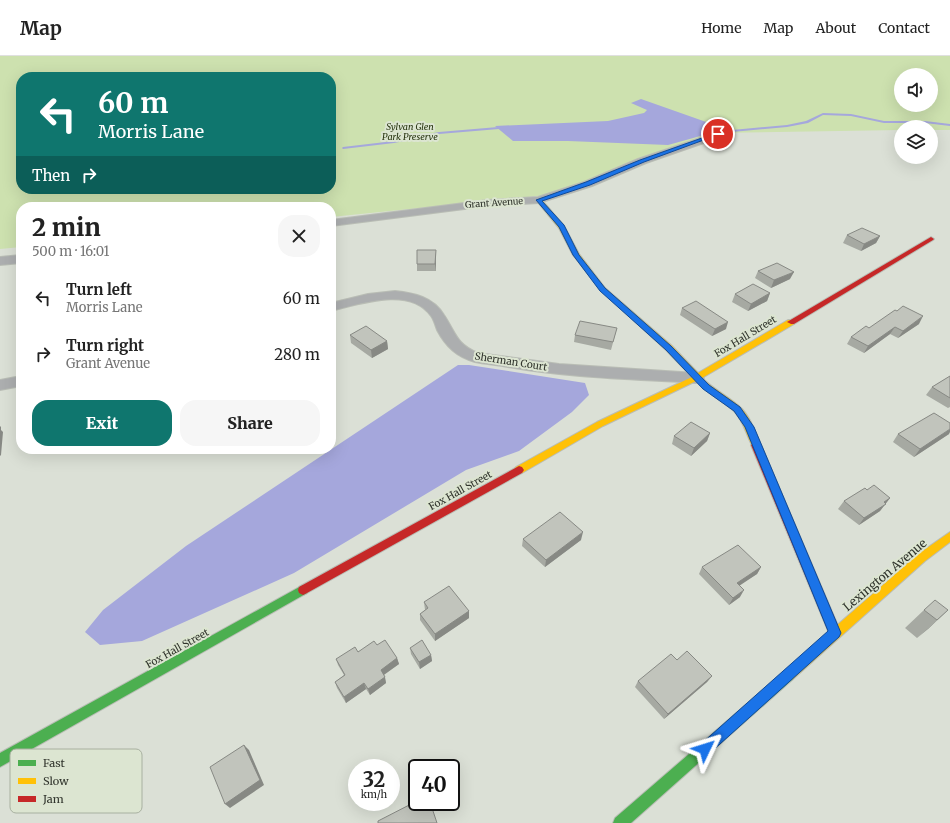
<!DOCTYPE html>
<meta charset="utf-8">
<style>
:root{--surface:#fff;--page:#f6f6f6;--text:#222;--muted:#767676;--line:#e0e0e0;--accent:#0f766e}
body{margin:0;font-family:Merriweather,serif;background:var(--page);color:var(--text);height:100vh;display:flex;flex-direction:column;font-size:15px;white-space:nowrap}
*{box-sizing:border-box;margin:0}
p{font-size:13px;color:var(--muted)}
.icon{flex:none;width:22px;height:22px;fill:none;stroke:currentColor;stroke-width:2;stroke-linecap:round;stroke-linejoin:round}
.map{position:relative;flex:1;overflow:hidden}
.drawer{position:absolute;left:16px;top:146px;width:320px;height:252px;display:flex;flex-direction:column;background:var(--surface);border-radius:16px;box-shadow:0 4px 16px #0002}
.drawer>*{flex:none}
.guide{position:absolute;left:16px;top:16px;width:320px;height:122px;border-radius:16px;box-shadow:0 4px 16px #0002;background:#0f766e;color:#fff;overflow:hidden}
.buttons{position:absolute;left:894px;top:12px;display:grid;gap:8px}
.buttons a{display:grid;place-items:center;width:44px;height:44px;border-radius:50%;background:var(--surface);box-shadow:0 4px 16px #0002;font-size:20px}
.speed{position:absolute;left:348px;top:703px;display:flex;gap:8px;font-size:20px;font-weight:700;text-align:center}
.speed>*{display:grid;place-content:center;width:52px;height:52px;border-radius:50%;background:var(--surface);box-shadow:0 4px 16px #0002;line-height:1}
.speed small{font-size:10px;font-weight:400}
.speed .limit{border:2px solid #111;border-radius:6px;background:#fff;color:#111}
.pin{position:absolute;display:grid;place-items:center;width:34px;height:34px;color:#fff;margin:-17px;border:2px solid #fff;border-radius:50%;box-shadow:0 1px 4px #0007}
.me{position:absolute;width:44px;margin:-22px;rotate:49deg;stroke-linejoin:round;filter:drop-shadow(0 0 3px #0008)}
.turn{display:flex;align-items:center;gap:14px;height:84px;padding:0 16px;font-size:18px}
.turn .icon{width:52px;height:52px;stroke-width:2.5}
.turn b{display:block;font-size:28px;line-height:34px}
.then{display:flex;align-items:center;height:38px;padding:0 16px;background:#0003;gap:8px;font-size:15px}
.round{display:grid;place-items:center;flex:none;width:42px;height:42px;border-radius:16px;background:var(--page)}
.overview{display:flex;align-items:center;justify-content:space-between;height:68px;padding:0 16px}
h1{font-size:24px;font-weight:800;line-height:30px}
.button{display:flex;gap:8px;margin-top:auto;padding:8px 16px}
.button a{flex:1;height:46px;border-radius:16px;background:var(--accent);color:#fff;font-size:16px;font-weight:800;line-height:46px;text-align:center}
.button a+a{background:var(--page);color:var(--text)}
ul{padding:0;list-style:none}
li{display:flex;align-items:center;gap:12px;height:56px;padding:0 16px}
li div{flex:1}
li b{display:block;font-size:15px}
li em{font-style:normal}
header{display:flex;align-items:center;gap:24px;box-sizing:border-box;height:56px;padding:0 20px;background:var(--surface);border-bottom:1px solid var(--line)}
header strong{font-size:19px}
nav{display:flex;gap:22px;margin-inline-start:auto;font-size:14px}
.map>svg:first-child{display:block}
</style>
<header>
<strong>Map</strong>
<nav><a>Home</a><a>Map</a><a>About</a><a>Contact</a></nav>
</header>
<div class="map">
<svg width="950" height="767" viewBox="0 0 950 767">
<rect width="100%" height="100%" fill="#dbe0d6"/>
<path fill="#cde1af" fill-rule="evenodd" d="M 0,0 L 950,0 L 950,74 L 931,74 L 931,71 L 901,71 L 901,74 L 712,77 L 548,139 L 331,161 L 331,151 L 21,151 L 21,191 L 0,193 ZM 901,19 L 931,19 L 931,49 L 901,49 ZM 21,21 L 331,21 L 331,133 L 21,133 Z"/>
<path fill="#a5a7dc" d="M 641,43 L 709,67 L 714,70 L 713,73 L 704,79 L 668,89 L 568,85 L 513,85 L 495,70 L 608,65 L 644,57 L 647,54 L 631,47 Z
M 458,309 L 469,309 L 585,327 L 589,339 L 572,356 L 519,395 L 466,414 L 294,517 L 142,585 L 100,589 L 85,576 L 103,554 L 186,490 Z"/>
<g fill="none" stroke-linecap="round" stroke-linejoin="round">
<path fill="#a5a7dc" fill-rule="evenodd" d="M 823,57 L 851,58 L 884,65 L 925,65 L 950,68 L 950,70 L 925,67 L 884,67 L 851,60 L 823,59 L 808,67 L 787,71 L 732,76 L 731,75 L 732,74 L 787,69 L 806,65 Z
M 498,71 L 499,71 L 499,73 L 439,78 L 394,87 L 343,93 L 342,92 L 343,91 L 394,85 L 439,76 Z"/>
<g stroke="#b9bdb5" stroke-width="2">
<path id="street" d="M 718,76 L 721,77 L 723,79 L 721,81 L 646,107 L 592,130 L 539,147 L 488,150 L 331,170 L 331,164 L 488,144 L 538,141 L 584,126 L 638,103 Z
M 21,199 L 21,207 L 0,209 L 0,201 Z
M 395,235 C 414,237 433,241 444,259 C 456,277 456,288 478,297 L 559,308 L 696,317 L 701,318 L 704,322 L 701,326 L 696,327 C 633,323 570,322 508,311 C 497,309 486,308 475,306 C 457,301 446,291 437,274 C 435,269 434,264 431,260 C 410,230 360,248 331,255 L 331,247 L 368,238 Z
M 21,320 L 21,330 L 0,334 L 0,324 Z"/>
</g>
<g stroke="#b9bdb5" stroke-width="2">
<path id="fast" d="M 303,529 L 307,531 L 308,534 L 307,537 L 0,711 L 0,697 Z
M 789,613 L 793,615 L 795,619 L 793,623 L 631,767 L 613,767 L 615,762 L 785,615 Z"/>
</g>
<g stroke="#b9bdb5" stroke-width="2">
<path id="slow" d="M 537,143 L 541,143 L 564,170 L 579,198 L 605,232 L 672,290 L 698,317 L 788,264 L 794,264 L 794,268 L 702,322 C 713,333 728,340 740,351 C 750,360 755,376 761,389 L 759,391 L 753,391 C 746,379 744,365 734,355 C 722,344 707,337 696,325 L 603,370 L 522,417 L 516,417 L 514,414 L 516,411 L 597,366 L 692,321 L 666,294 L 601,234 L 573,199 L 559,172 L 537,145 Z
M 950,476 L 950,486 L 925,505 L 793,623 L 789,625 L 785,623 L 783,619 L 785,615 L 917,499 Z"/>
</g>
<g stroke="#b9bdb5" stroke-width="2">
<path id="jam" d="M 931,181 L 934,183 L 933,184 L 794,268 L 791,268 L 787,266 Z
M 756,386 L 761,389 L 841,577 L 839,581 L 835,582 L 831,581 L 829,577 L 751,389 Z
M 519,410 L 522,411 L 524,414 L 522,417 L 307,537 L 303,539 L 299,537 L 298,534 L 299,531 Z"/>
</g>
<use href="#street" fill="#acaeaf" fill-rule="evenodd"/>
<use href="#fast" fill="#4caf50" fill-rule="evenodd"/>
<use href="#slow" fill="#ffc107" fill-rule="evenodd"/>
<use href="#jam" fill="#c62828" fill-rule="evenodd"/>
</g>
<path fill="#a6a9a2" d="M 847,179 L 880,180 L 876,187 L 861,195 L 843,187 Z
M 436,194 L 436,215 L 417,215 L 417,208 Z
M 758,215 L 790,223 L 771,232 L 755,222 Z
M 770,237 L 767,245 L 748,255 L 732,246 L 735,238 Z
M 682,252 L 726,273 L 712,280 L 680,259 Z
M 919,268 L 898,282 L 890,278 L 864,297 L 847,288 L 851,281 L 869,272 Z
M 617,272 L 611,294 L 574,286 L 575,279 Z
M 350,279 L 387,285 L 388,293 L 372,302 L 351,287 Z
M 950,320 L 950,351 L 948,352 L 926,339 L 932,331 Z
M 710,377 L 707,385 L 691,400 L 672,388 L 674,380 Z
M 898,378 L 949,378 L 914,401 L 893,386 Z
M 867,434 L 890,442 L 880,455 L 859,469 L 838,453 L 844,445 Z
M 523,483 L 581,484 L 545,511 L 522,490 Z
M 702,511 L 761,511 L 757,518 L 739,529 L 740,541 L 729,549 L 699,518 Z
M 424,546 L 469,555 L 469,562 L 435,585 L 420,564 L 420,558 L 425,554 Z
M 924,554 L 948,554 L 917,582 L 905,572 Z
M 377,589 L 397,602 L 399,608 L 384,619 L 386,627 L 370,639 L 366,633 L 346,647 L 337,632 L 335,626 L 344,619 L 338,609 L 336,603 Z
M 410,592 L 431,599 L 432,605 L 420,613 L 411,598 Z
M 712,620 L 707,626 L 664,663 L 635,631 L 638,625 Z"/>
<path fill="#878984" d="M 880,180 L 876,187 L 861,195 L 864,188 Z
M 436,194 L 436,215 L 435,208 Z
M 794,216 L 790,223 L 771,232 L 774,224 Z
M 770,237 L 767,245 L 748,255 L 751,248 Z
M 923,260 L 919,268 L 898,282 L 903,275 Z
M 728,266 L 726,273 L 712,280 L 715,273 Z
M 895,271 L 890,278 L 864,297 L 868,290 Z
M 387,285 L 388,293 L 372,302 L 371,294 Z
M 0,370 L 1,371 L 1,374 L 3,376 L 1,399 L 0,400 Z
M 950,373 L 950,376 L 949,378 L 914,401 L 920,393 Z
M 710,377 L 707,385 L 691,400 L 694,392 Z
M 890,442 L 880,455 L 859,469 L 864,462 L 884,446 Z
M 583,476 L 581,484 L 545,511 L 546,504 Z
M 761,511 L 757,518 L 733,534 L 737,527 Z
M 744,534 L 740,541 L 729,549 L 733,542 Z
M 948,554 L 928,573 L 917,582 Z
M 469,555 L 469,562 L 435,585 L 435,578 Z
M 431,599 L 432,605 L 420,613 L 419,606 Z
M 397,602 L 399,608 L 382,620 L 381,614 Z
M 712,620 L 707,626 L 664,663 L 668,658 Z
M 385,621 L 386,627 L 370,639 L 368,633 Z
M 364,627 L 366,633 L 346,647 L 344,641 Z
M 244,689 L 249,694 L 264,729 L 230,752 L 225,748 Z"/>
<path fill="#c1c4bc" stroke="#878984" d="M 862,172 L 880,180 L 864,188 L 847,179 Z
M 417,194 L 436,194 L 435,208 L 417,208 Z
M 777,207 L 794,216 L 774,224 L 758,215 Z
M 753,228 L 770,237 L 751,248 L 735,238 Z
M 696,245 L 728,266 L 715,273 L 682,252 Z
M 903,250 L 923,260 L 903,275 L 895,271 L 868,290 L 851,281 L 866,270 L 869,272 L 895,254 L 897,255 Z
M 580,265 L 617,272 L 613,286 L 575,279 Z
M 366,270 L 387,285 L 371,294 L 350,279 Z
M 950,320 L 950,342 L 932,331 Z
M 934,357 L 950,367 L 950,373 L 920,393 L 898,378 Z
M 691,366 L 710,377 L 694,392 L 674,380 Z
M 874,429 L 890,442 L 884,446 L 886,448 L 864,462 L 844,445 L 865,432 L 867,434 Z
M 560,456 L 583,476 L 546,504 L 523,483 Z
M 738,489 L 761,511 L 737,527 L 744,534 L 733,542 L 702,511 Z
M 449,530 L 469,555 L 435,578 L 420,558 L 428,552 L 424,546 Z
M 935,544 L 948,554 L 937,564 L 924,554 Z
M 385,584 L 397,602 L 381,614 L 385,621 L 368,633 L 364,627 L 344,641 L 335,626 L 345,619 L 336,603 L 355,591 L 358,596 L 374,585 L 377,589 Z
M 422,584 L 431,599 L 419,606 L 410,592 Z
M 687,595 L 712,620 L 668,658 L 638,625 L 671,598 L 677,604 Z
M 244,689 L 260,724 L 225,748 L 210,711 Z
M 417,745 L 417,746 L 430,746 L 437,767 L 378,767 L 378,765 Z"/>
<path fill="#1a73e8" stroke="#114b97" d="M 716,77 L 720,78 L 644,106 L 590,129 L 542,145 L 564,169 L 579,199 L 605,232 L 671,290 L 709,329 L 740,351 L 754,371 L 841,577 L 839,581 L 710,697 L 705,699 L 701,697 L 699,693 L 701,688 L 828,575 L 745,371 L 734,355 L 703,333 L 666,294 L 600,235 L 573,199 L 559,171 L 536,144 L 586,126 L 640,104 Z"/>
<g text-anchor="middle" stroke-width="4" stroke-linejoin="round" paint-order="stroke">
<g font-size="9" font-style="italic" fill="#25320e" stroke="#dce5d1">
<text x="410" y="74">Sylvan Glen<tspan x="410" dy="10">Park Preserve</tspan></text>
</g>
<g font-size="9" fill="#30342c" stroke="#dce5d1">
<text transform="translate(494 147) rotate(-4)" y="3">Grant Avenue</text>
</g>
<g font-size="10" fill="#30342c" stroke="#dce5d1">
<text transform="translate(745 280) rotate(-31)" y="4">Fox Hall Street</text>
<text transform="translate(511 305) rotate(9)" y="4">Sherman Court</text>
<text transform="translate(460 434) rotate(-29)" y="4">Fox Hall Street</text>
<text transform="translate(177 592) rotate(-29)" y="4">Fox Hall Street</text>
</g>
<g font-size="12" fill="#30342c" stroke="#dce5d1">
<text transform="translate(885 519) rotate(-40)" y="4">Lexington Avenue</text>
</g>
</g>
<rect x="10" y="693" width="132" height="64" rx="6" fill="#dce5d1" stroke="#a8b0a0" stroke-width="1"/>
<rect x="18" y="704" width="18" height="6" fill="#4caf50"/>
<rect x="18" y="722" width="18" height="6" fill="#ffc107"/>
<rect x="18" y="740" width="18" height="6" fill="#c62828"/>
<g font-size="11" fill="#30342c">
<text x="43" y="711">Fast</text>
<text x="43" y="729">Slow</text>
<text x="43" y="747">Jam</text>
</g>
</svg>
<div class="buttons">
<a><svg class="icon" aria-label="sound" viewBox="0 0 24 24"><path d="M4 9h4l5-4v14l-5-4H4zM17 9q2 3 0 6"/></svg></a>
<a><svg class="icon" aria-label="layers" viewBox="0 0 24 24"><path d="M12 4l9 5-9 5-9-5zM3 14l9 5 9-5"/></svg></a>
</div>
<div class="speed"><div>32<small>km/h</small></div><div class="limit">40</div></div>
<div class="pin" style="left:718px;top:78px;background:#d93025"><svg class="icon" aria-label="arrive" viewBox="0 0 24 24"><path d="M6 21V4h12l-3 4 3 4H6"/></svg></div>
<svg class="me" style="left:705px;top:693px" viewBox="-20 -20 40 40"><path d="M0-17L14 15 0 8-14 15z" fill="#1a73e8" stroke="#fff" stroke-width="4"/></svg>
<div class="guide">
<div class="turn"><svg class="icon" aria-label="left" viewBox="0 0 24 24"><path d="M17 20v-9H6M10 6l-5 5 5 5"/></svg><div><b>60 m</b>Morris Lane</div></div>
<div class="then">Then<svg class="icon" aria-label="right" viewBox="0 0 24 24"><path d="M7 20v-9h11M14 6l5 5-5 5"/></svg></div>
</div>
<section class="drawer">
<div class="overview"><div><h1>2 min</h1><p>500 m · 16:01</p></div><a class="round"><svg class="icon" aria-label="close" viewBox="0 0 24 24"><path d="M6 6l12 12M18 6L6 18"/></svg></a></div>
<ul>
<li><svg class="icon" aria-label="left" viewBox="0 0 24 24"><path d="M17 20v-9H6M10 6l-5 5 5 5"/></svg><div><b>Turn left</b><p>Morris Lane</p></div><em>60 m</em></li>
<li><svg class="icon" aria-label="right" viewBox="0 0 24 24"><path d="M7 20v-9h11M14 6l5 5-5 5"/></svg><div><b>Turn right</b><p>Grant Avenue</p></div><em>280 m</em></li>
</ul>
<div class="button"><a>Exit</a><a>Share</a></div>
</section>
</div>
